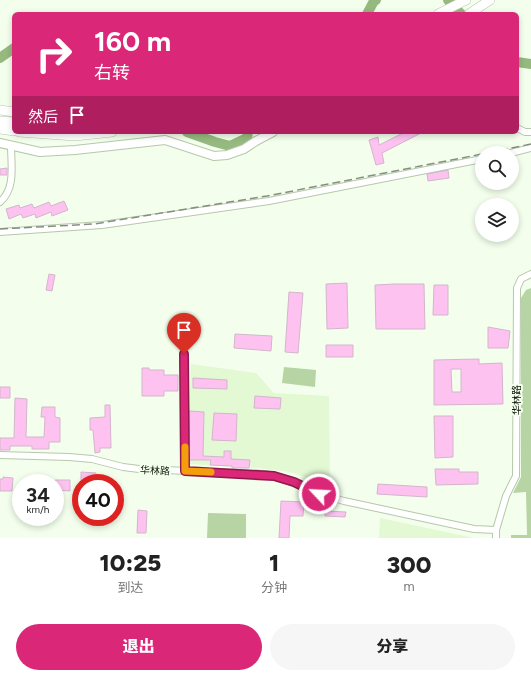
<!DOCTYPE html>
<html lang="zh">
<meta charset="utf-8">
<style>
:root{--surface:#fff;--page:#f6f6f6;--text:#222;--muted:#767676;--accent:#db2777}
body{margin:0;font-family:Figtree,"Noto Sans SC",sans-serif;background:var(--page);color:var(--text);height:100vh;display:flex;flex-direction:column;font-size:15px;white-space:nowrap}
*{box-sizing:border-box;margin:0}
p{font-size:13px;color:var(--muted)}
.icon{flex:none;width:22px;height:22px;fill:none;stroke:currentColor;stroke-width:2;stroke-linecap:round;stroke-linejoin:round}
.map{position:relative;height:538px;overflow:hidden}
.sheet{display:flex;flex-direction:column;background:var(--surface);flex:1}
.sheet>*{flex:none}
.hud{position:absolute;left:12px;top:12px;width:507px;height:122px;border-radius:6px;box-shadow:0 2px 6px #0003;background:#db2777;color:#fff;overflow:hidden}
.fabs{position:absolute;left:475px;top:146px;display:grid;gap:8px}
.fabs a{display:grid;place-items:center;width:44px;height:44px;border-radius:50%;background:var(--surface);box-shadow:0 2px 6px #0003;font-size:20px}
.speed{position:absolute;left:12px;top:474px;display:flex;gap:8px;font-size:20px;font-weight:700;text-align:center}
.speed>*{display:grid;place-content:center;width:52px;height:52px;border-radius:50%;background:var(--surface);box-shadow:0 2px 6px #0003;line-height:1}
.speed small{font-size:10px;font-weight:400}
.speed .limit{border:6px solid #d22;background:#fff;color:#111}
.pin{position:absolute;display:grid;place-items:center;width:34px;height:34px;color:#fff;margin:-41px -17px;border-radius:50% 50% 50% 0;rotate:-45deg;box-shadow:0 0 4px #0007}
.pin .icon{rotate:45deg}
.me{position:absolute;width:44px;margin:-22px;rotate:295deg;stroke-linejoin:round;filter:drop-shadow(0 0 3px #0008)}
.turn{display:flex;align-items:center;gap:14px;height:84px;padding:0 16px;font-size:18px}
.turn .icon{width:52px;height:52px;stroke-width:2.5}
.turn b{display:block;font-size:28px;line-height:34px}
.then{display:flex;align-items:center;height:38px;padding:0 16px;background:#0003;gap:8px;font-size:15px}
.eta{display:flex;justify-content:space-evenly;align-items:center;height:68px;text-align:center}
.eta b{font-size:24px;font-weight:800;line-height:28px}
.cta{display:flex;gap:8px;margin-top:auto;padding:8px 16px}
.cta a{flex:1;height:46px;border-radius:24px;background:var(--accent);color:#fff;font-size:16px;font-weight:800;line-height:46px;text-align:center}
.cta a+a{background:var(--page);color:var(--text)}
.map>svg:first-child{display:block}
</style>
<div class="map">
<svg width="531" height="538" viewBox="0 0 531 538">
<rect width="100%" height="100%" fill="#f3ffec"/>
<path fill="#e2f9d3" d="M 191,364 L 256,373 L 274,393 L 329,396 L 330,486 L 290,472 L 258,468 L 187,464 Z
M 380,518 L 474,538 L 379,538 Z"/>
<path fill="#b7d5a4" d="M 531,288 L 531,538 L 511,538 L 511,535 L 527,535 L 526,492 L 513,493 L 521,477 L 521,298 L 526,290 Z
M 284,367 L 316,370 L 315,387 L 282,383 Z
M 208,513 L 246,514 L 246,538 L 207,538 Z"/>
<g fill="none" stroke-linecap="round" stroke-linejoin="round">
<path stroke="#95b97e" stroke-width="10" d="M 448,0 L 461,14
M 367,14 L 374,1 L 376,0
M 0,58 L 14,48
M 517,62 L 531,64
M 187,132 L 215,142 L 230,146 L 247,138 L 248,132"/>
</g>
<path fill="#fec2f1" stroke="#d3b5cc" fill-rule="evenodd" d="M 405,132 L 423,132 L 382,153 L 384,163 L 376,165 L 369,140 L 378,137 L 379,145 Z
M 7,168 L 7,175 L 0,175 L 0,169 Z
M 448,170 L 449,178 L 428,181 L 427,174 Z
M 64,201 L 68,210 L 52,216 L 51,212 L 36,218 L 35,214 L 23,218 L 21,214 L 9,219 L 6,209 L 19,205 L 20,208 L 32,204 L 34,208 L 49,202 L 51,206 Z
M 49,274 L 55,275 L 52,291 L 46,290 Z
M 347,283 L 348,328 L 327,329 L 326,284 Z
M 395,284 L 424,284 L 425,329 L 376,329 L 375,285 Z
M 434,285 L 448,285 L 448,315 L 433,315 Z
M 289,292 L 303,293 L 298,353 L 285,352 Z
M 488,327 L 510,331 L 508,348 L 488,348 Z
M 235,334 L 272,336 L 271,351 L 234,348 Z
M 326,345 L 353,345 L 353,357 L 326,357 Z
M 479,359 L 479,364 L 502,363 L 503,404 L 434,405 L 434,360 ZM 451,369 L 461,369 L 461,392 L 452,392 Z
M 142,368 L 149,368 L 149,370 L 164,370 L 164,375 L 178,375 L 178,391 L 164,391 L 164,396 L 142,396 Z
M 193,378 L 227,380 L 227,389 L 193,388 Z
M 0,387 L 10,387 L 10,398 L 0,398 Z
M 255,396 L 281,398 L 280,409 L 254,408 Z
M 15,398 L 27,399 L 26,437 L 44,437 L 45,417 L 41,417 L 42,407 L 55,407 L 55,417 L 60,418 L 60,442 L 49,442 L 49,449 L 32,449 L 32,446 L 10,446 L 10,450 L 0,450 L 0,438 L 14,438 Z
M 105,405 L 110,405 L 111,448 L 100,448 L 100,452 L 95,453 L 93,430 L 90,430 L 90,418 L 105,417 Z
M 189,411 L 204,412 L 203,456 L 224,457 L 224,451 L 231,451 L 231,459 L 250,460 L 249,468 L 232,468 L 232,466 L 210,465 L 211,460 L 189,460 Z
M 214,413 L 237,414 L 236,441 L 212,440 Z
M 434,416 L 453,416 L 453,457 L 435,458 Z
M 435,469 L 459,469 L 459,472 L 478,472 L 478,484 L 436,485 Z
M 81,472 L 96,473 L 96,483 L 81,483 Z
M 3,477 L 13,478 L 12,491 L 0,491 L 0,479 L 3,479 Z
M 55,480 L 70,480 L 70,491 L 55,490 Z
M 378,484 L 427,487 L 427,497 L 377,494 Z
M 281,501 L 304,502 L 303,516 L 290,516 L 289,538 L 279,538 Z
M 138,510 L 147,511 L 146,533 L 137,533 Z
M 325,511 L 346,512 L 345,517 L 325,516 Z"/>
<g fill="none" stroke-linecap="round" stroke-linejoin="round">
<g stroke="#b6c8ab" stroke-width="8">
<path id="minor" d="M 517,128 L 525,132 L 531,132
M 511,153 L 531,148
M 0,202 C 16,188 11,165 11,145
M 0,232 L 102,225 L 269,201 L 482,159
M 184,354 L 185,471
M 0,455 L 69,457 L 92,459 L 123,467 L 139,469 L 265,474 L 282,478 L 319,494 L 344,501 L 474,529 L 496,530
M 496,538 L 496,530 L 506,496 L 516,476 L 517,288 L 521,279 L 531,274"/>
</g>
<g stroke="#b6c8ab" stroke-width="10">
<path id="major" d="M 0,143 L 40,152 L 75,150 L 165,140 L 214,156 L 227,155 L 244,149 L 256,141 L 273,132"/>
</g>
<g stroke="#b6c8ab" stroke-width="10">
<path id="highway" d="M 438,14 L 466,0
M 469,14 L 490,0
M 0,110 L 14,112
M 0,121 L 14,122
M 0,129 L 14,131
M 19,132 L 75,136 L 112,132"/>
</g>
<use href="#minor" stroke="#fff" stroke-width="6"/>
<use href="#major" stroke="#fff" stroke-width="8"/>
<use href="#highway" stroke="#fff" stroke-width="9"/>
<path stroke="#858e7f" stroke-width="1.5" stroke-dasharray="8 4" stroke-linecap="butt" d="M 488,153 L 531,144
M 0,229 L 94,224 L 267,196 L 482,154"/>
</g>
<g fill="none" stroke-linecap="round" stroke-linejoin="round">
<g stroke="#8e194d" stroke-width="10">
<path id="route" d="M 184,354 L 185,471 L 274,476 L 294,482 L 319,494"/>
</g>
<use href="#route" stroke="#db2777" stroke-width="7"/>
<path stroke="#f59e0b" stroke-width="7" d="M 185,447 L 185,471 L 211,472"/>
</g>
<g text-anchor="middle" stroke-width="4" stroke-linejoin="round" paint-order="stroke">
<g font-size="10" fill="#10170c" stroke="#f3ffec">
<text transform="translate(516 400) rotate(-90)" y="4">华林路</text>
<text transform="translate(155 470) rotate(3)" y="4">华林路</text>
</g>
</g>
</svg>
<div class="fabs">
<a><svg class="icon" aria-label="search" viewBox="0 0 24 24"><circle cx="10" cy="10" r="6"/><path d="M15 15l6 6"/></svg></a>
<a><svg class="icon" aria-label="layers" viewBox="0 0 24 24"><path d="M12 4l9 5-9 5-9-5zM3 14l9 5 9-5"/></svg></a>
</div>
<div class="speed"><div>34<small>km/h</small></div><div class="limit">40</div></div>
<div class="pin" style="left:184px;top:354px;background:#d93025"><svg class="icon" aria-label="arrive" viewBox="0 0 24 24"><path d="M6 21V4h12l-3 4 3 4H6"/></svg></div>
<svg class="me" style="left:319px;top:494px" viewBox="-20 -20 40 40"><circle r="17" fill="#db2777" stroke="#fff" stroke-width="3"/><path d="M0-11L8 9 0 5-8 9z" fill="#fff"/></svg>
<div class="hud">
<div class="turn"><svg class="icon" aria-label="right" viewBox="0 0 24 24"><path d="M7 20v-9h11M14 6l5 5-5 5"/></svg><div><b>160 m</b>右转</div></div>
<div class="then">然后<svg class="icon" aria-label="arrive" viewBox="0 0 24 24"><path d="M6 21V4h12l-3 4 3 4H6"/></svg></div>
</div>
</div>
<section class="sheet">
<div class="eta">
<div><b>10:25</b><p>到达</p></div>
<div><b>1</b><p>分钟</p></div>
<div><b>300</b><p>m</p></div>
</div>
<div class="cta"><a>退出</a><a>分享</a></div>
</section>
